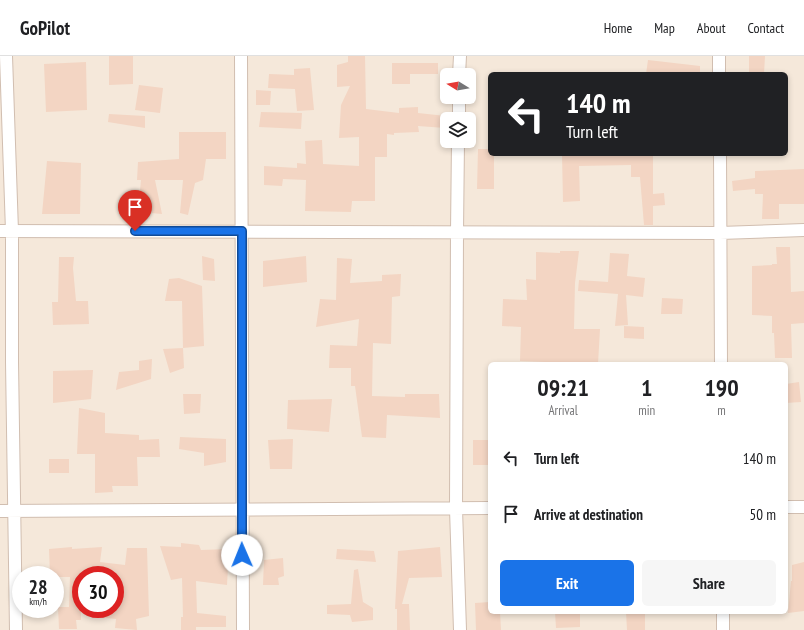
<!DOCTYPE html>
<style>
:root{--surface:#fff;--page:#f6f6f6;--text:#202124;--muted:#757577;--line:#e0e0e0;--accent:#1a73e8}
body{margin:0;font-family:"PT Sans Narrow",sans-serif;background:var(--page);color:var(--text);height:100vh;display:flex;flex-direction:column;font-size:15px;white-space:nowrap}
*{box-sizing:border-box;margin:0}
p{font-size:13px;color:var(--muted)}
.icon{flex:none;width:22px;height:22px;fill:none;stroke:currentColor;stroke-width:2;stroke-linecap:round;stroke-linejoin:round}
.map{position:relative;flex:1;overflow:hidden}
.panel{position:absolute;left:488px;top:306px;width:300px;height:252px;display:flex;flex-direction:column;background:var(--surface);border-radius:6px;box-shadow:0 2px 6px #0003}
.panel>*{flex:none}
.banner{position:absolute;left:488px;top:16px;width:300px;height:84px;border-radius:6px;box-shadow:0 2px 6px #0003;background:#202124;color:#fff;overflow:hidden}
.needle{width:26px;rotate:281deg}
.fabs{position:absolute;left:440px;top:12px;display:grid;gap:8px}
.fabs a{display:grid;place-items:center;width:36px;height:36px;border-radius:6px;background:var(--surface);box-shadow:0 2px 6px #0003;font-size:20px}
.speed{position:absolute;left:12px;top:510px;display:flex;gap:8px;font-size:20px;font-weight:700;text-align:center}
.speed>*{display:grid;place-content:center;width:52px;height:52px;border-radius:50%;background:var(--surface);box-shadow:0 2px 6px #0003;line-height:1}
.speed small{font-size:10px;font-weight:400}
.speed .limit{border:6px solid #d22;background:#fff;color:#111}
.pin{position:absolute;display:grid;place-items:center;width:34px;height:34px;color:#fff;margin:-41px -17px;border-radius:50% 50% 50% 0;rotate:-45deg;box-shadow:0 0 4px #0007}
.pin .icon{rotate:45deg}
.me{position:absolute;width:44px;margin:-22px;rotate:359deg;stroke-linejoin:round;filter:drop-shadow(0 0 3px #0008)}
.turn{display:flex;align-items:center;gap:14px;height:84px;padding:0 12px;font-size:18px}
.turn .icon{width:52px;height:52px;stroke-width:2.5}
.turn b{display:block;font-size:28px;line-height:34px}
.eta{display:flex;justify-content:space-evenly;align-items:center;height:68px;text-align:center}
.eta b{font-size:24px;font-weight:700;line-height:28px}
.primary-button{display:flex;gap:8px;margin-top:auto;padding:8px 12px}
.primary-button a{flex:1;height:46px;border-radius:6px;background:var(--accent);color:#fff;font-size:16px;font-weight:700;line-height:46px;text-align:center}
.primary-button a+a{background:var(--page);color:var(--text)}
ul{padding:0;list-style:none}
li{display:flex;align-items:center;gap:12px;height:56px;padding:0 12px}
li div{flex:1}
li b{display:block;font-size:15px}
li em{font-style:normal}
header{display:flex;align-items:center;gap:24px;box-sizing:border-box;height:56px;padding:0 20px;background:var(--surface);border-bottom:1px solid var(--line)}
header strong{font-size:19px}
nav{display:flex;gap:22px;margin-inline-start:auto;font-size:14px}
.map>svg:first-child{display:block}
</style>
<header>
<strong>GoPilot</strong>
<nav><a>Home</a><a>Map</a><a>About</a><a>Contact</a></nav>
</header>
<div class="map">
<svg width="804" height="574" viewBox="0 0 804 574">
<rect width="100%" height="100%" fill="#fdf6ec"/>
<path fill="#f5e8da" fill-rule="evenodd" d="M 0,0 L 804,0 L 804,574 L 0,574 ZM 490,18 L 786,18 L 786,98 L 490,98 ZM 447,19 L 469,19 L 469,41 L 447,41 ZM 447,63 L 469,63 L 469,85 L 447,85 ZM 490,308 L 786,308 L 786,556 L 490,556 ZM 21,519 L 55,519 L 55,553 L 21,553 ZM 81,519 L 115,519 L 115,553 L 81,553 Z"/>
<path fill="#f3d5c3" d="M 109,0 L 133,0 L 133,28 L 109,29 Z
M 348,0 L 365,0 L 366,53 L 399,57 L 399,52 L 418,51 L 418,57 L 446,60 L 445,72 L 418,70 L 419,76 L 394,77 L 394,79 L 387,78 L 387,101 L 375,101 L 375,145 L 352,145 L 351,156 L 305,155 L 306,124 L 283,123 L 282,130 L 264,129 L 264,110 L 297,112 L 297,107 L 306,108 L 305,85 L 322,84 L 323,108 L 359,110 L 359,81 L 339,82 L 341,49 L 350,30 L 337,31 L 337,9 L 348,6 Z
M 749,0 L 765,0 L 764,18 L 749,18 Z
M 648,4 L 700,10 L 700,18 L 646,18 Z
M 86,6 L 87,54 L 46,56 L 44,8 Z
M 392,7 L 438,7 L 438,18 L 410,18 L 410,28 L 392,28 Z
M 310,12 L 314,54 L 297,55 L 295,33 L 268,32 L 269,18 L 294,19 L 294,13 Z
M 139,29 L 163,32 L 160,57 L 135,54 Z
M 256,34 L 271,35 L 270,49 L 256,49 Z
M 261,56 L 302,57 L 301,73 L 259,71 Z
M 109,58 L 145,60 L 145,72 L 108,66 Z
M 179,76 L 226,76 L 226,103 L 206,103 L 203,124 L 195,127 L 188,159 L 180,157 L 183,124 L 155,124 L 162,158 L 138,156 L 141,124 L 137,124 L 138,106 L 179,103 Z
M 478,93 L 490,93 L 490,98 L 494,98 L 494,133 L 477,133 Z
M 562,98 L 653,98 L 653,138 L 664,137 L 665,149 L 653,150 L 653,169 L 644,169 L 640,121 L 631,121 L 631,109 L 579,110 L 580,145 L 563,146 Z
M 47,105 L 81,107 L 80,158 L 42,158 Z
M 804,113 L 804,148 L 779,148 L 779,163 L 762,163 L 763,138 L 755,138 L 755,133 L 733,135 L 732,125 L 755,122 L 755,115 Z
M 776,191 L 790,191 L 791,236 L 804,235 L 804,267 L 791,268 L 792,302 L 775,302 L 774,277 L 772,277 L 772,260 L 752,259 L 752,210 L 772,209 L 772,208 L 777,208 Z
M 560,195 L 579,195 L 575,227 L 574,273 L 600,273 L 598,308 L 570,308 L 570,307 L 520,305 L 521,271 L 502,270 L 503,243 L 527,244 L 526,223 L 536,224 L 536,196 L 560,197 Z
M 610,197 L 629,198 L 627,220 L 645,222 L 643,241 L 626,239 L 628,269 L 615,270 L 618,238 L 578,235 L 579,224 L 608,226 Z
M 202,200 L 214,203 L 215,225 L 203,224 Z
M 306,200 L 307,226 L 263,231 L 263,205 Z
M 59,201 L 74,201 L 73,212 L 76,245 L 88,245 L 89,268 L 53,269 L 52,246 L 58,246 Z
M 337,202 L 352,203 L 350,227 L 382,225 L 382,219 L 401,218 L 400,240 L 392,241 L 391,288 L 373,287 L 372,340 L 405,341 L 405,338 L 439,338 L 440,362 L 387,359 L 386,382 L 362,381 L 355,330 L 351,330 L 351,312 L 329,312 L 330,289 L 357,290 L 359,263 L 316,271 L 320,243 L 336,244 Z
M 179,222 L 202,230 L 204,290 L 183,292 L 182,245 L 165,245 L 169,223 Z
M 662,242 L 683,243 L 682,258 L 661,258 Z
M 624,270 L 644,271 L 644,283 L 624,282 Z
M 183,292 L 184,312 L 170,317 L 163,293 Z
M 152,303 L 151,323 L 116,334 L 119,316 L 139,314 L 139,305 Z
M 93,314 L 91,343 L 53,347 L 53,315 Z
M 799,326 L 801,346 L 786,347 L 786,328 Z
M 183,338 L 201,338 L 200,357 L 184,358 Z
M 332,343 L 329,376 L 287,373 L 288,344 Z
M 79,352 L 105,357 L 105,377 L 139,379 L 139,384 L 159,383 L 160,401 L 137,401 L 138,430 L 112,430 L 113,436 L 95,437 L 95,398 L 77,398 Z
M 180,381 L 226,383 L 226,406 L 204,410 L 204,397 L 179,393 Z
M 293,383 L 292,413 L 270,413 L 268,384 Z
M 473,384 L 490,384 L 490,409 L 473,409 Z
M 49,403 L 69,403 L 69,417 L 49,417 Z
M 181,487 L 199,489 L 201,494 L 229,493 L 227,529 L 196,525 L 197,557 L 226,560 L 226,571 L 196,571 L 196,574 L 181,574 L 181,561 L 183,561 L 182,522 L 171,524 L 160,490 L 181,491 Z
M 72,491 L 72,493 L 102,491 L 100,506 L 125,509 L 127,492 L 147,492 L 149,560 L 136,563 L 137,574 L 115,572 L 116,563 L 86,560 L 86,556 L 105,553 L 115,553 L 115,519 L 81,519 L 81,564 L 76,564 L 77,573 L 59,573 L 58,551 L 69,551 L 70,521 L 55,521 L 55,519 L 50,519 L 49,493 Z
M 440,491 L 442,521 L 409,522 L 402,548 L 409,548 L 410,574 L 397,574 L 397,553 L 395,553 L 398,495 Z
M 337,493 L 374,495 L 376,506 L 336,503 Z
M 283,502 L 284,520 L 278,522 L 279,529 L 263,529 L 264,504 Z
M 804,506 L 804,555 L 788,557 L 791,525 L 792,525 L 792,509 Z
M 358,513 L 363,546 L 373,552 L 373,564 L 352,566 L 350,559 L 327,558 L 327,549 L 351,548 L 354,514 Z
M 490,546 L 490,556 L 500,556 L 501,574 L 476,574 L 475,547 Z
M 555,556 L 580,556 L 580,571 L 556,572 Z
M 626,556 L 645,556 L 645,574 L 627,574 Z"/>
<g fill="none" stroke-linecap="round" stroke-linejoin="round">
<g stroke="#d1beb0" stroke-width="14">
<path id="minor" d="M 6,0 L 12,175 L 12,306 L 16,574
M 241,0 L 243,574
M 719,0 L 719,18
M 459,19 L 460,0
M 459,63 L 459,41
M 458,85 L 457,176 L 456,453 L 460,574
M 720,98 L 721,308
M 0,175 L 720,177 L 804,174
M 786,451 L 804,451
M 0,455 L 490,452
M 723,556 L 723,574"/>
</g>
<use href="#minor" stroke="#fff" stroke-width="12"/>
</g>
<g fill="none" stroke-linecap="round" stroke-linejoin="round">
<g stroke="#114b97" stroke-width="10">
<path id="route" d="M 135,175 L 242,175 L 242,499"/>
</g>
<use href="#route" stroke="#1a73e8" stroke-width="7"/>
</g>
</svg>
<div class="fabs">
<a><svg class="needle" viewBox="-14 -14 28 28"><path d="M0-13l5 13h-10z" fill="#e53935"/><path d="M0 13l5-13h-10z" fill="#757577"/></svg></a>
<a><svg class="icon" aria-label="layers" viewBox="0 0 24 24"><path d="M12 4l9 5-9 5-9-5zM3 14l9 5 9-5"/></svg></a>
</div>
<div class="speed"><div>28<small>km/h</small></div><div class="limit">30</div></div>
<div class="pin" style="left:135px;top:175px;background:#d93025"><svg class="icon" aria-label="arrive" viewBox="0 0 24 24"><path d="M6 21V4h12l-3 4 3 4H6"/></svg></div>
<svg class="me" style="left:242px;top:499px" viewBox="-20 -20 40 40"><circle r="19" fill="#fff"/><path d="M0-13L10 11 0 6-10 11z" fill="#1a73e8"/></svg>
<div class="banner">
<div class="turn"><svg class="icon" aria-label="left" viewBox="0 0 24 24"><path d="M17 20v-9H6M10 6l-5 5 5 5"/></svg><div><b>140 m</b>Turn left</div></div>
</div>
<section class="panel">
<div class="eta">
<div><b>09:21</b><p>Arrival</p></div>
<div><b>1</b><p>min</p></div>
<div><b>190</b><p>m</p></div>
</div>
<ul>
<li><svg class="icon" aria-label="left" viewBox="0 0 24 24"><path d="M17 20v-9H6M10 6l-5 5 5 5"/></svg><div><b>Turn left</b></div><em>140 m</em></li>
<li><svg class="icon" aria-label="arrive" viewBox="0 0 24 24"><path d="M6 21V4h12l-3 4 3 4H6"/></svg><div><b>Arrive at destination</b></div><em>50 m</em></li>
</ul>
<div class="primary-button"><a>Exit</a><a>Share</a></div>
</section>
</div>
